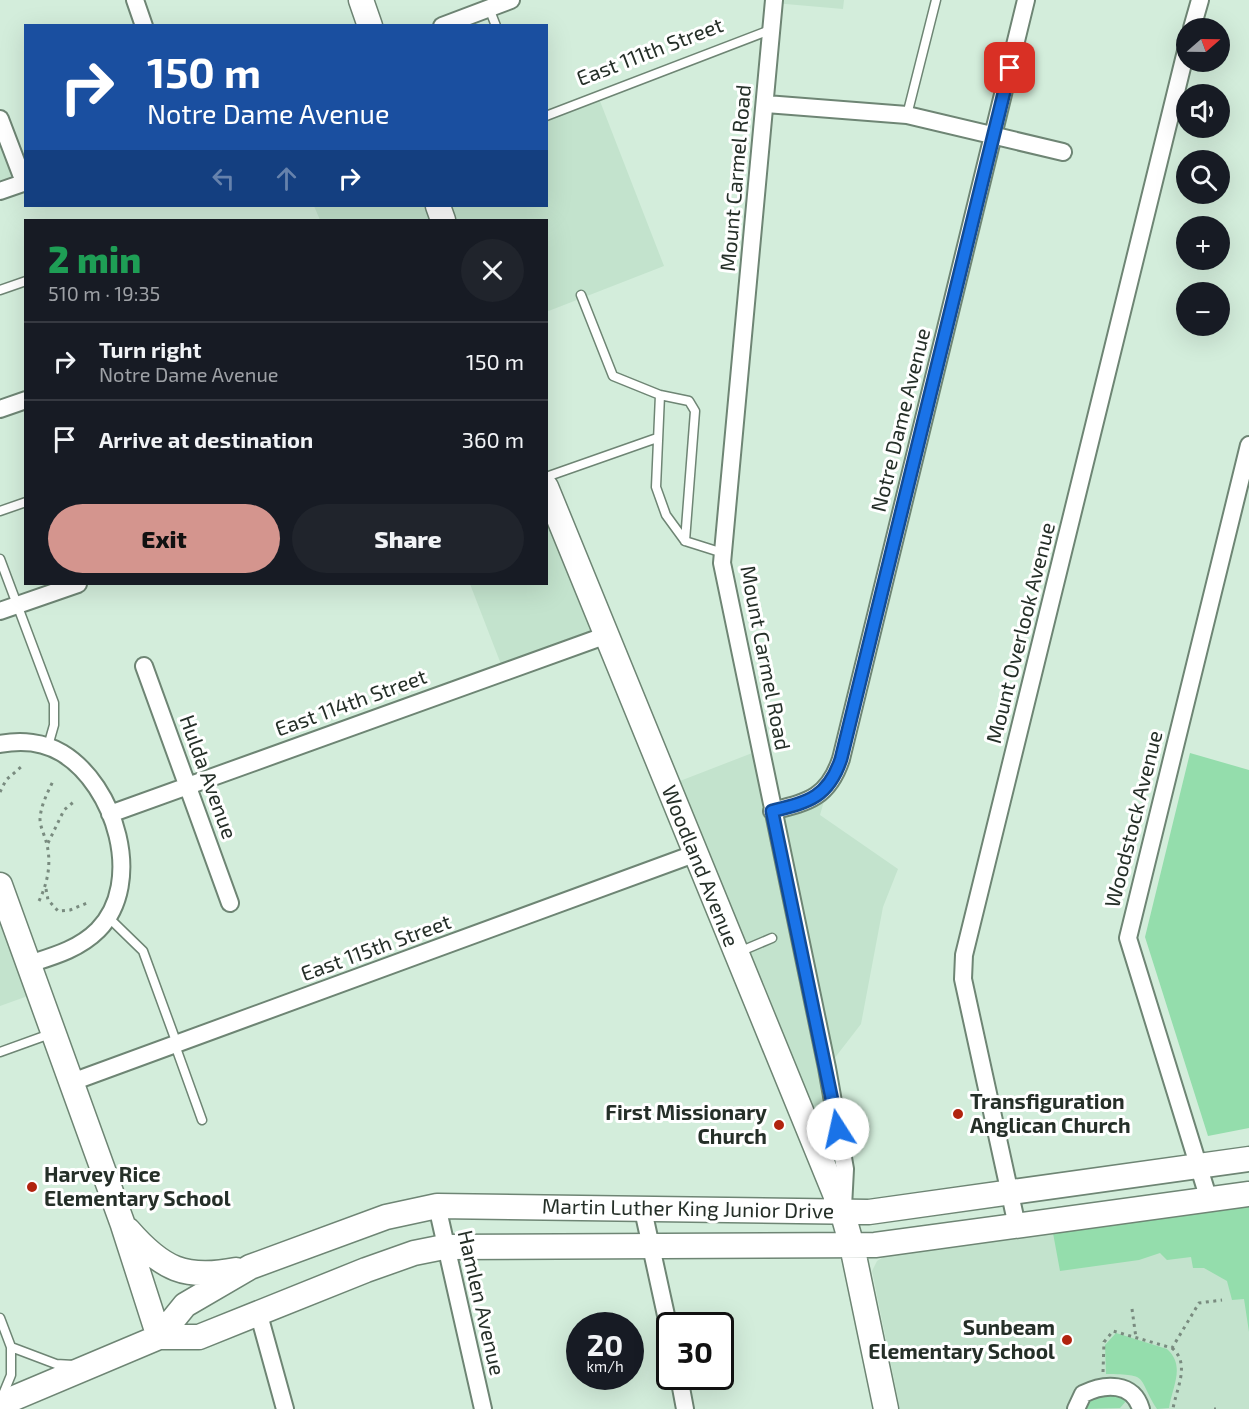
<!DOCTYPE html>
<meta charset="utf-8">
<style>
:root{--surface:#171b24;--page:#20242c;--text:#f1f3f6;--muted:#9ea1a6;--line:#363941;--accent:#d4958e}
body{margin:0;font-family:"Exo 2",sans-serif;background:var(--page);color:var(--text);height:100vh;display:flex;flex-direction:column;font-size:22px;white-space:nowrap}
*{box-sizing:border-box;margin:0}
p{font-size:20px;color:var(--muted)}
.icon{flex:none;width:33px;height:33px;fill:none;stroke:currentColor;stroke-width:2;stroke-linecap:round;stroke-linejoin:round}
.map{position:relative;flex:1;overflow:hidden}
.details{position:absolute;left:24px;top:219px;width:524px;height:366px;display:flex;flex-direction:column;background:var(--surface);border-radius:0px;box-shadow:0 6px 24px #0002}
.details>*{flex:none}
.top-card{position:absolute;left:24px;top:24px;width:524px;height:183px;border-radius:0px;box-shadow:0 6px 24px #0002;background:#1a4fa0;color:#fff;overflow:hidden}
.needle{width:39px;rotate:70deg}
.buttons{position:absolute;left:1176px;top:18px;display:grid;gap:12px}
.buttons a{display:grid;place-items:center;width:54px;height:54px;border-radius:50%;background:var(--surface);box-shadow:0 6px 24px #0002;font-size:30px}
.speed{position:absolute;left:566px;top:1312px;display:flex;gap:12px;font-size:30px;font-weight:700;text-align:center}
.speed>*{display:grid;place-content:center;width:78px;height:78px;border-radius:50%;background:var(--surface);box-shadow:0 6px 24px #0002;line-height:1}
.speed small{font-size:15px;font-weight:400}
.speed .limit{border:3px solid #111;border-radius:9px;background:#fff;color:#111}
.pin{position:absolute;display:grid;place-items:center;width:51px;height:51px;color:#fff;margin:-26px;border-radius:12px;box-shadow:0 3px 9px #0006}
.me{position:absolute;width:66px;margin:-33px;rotate:350deg;stroke-linejoin:round;filter:drop-shadow(0 0 4px #0008)}
.turn{display:flex;align-items:center;gap:21px;height:126px;padding:0 24px;font-size:27px}
.turn .icon{width:78px;height:78px;stroke-width:2.5}
.turn b{display:block;font-size:42px;line-height:51px}
.lanes{display:flex;align-items:center;height:57px;padding:0 24px;background:#0003;justify-content:center;gap:30px;direction:ltr}
.lanes .off{opacity:.35}
.round{display:grid;place-items:center;flex:none;width:63px;height:63px;border-radius:32px;background:var(--page)}
.summary{display:flex;align-items:center;justify-content:space-between;height:102px;padding:0 24px}
h1{font-size:36px;font-weight:800;line-height:45px;color:#1e9e55}
.cta{display:flex;gap:12px;margin-top:auto;padding:12px 24px}
.cta a{flex:1;height:69px;border-radius:36px;background:var(--accent);color:#111;font-size:24px;font-weight:800;line-height:69px;text-align:center}
.cta a+a{background:var(--page);color:var(--text)}
ul{padding:0;list-style:none}
li{display:flex;align-items:center;gap:18px;height:78px;padding:0 24px;border-top:2px solid var(--line)}
li div{flex:1}
li b{display:block;font-size:22px}
li em{font-style:normal}
.map>svg:first-child{display:block}
</style>
<div class="map">
<svg width="1249" height="1409" viewBox="0 0 1249 1409">
<rect width="100%" height="100%" fill="#d3eddb"/>
<path fill="#c3e3cd" d="M 774,0 L 844,0 L 843,9 L 774,3 Z
M 598,96 L 664,266 L 546,312 L 546,220 L 320,220 L 314,206 L 546,206 L 546,116 Z
M 0,119 L 24,182 L 0,191 Z
M 546,502 L 607,635 L 504,672 L 470,584 L 546,584 Z
M 760,750 L 772,811 L 828,787 L 820,815 L 898,869 L 883,907 L 861,1024 L 827,1068 L 823,1104 L 815,1116 L 667,786 Z
M 0,885 L 39,992 L 0,1006 Z
M 1249,1204 L 1249,1409 L 900,1409 L 872,1271 L 877,1261 L 888,1254 Z"/>
<path fill="#94ddac" d="M 1190,753 L 1249,770 L 1249,1128 L 1208,1136 L 1145,937 Z
M 1249,1204 L 1249,1332 L 1244,1299 L 1232,1300 L 1227,1281 L 1204,1268 L 1193,1268 L 1191,1257 L 1167,1260 L 1160,1253 L 1139,1260 L 1060,1271 L 1053,1233 Z
M 1116,1333 L 1167,1349 C 1186,1366 1172,1387 1169,1408 L 1157,1409 C 1136,1376 1151,1375 1106,1374 L 1105,1345 Z
M 1116,1395 L 1127,1400 L 1120,1408 L 1084,1409 C 1089,1395 1103,1396 1116,1395 Z"/>
<g fill="none" stroke-linecap="round" stroke-linejoin="round">
<g stroke="#6e8574" stroke-width="11">
<path id="lane" d="M 489,8 L 496,26
M 907,115 L 936,0
M 546,116 L 770,30
M 0,290 L 26,281
M 581,295 L 613,376 L 660,395
M 546,477 L 657,438
M 0,511 L 26,502
M 685,541 L 666,515 L 656,487 L 660,395 L 689,401 L 695,411 L 685,541 L 723,553
M 0,559 L 54,703 L 54,725 L 48,746
M 108,917 L 143,951 L 177,1044
M 739,952 L 772,938
M 175,1045 L 202,1120
M 0,1052 L 50,1034
M 0,1318 L 11,1347
M 2,1397 L 11,1375 L 11,1347 L 56,1364 L 74,1365"/>
</g>
<g stroke="#6e8574" stroke-width="20">
<path id="street" d="M 135,0 L 144,26
M 774,0 L 722,563 L 827,1068 L 845,1169 L 843,1207
M 442,26 L 511,0
M 1192,28 L 1200,0
M 766,104 L 907,115 L 1063,152
M 0,119 L 24,182
M 0,191 L 26,182
M 0,409 L 26,400
M 0,611 L 78,584
M 144,666 L 230,903
M 0,744 C 21,740 44,742 62,753 C 115,785 145,882 98,930 C 79,949 54,956 29,964
M 772,811 C 808,802 828,798 841,759 L 1026,0
M 110,814 L 607,635
M 72,1082 L 694,854
M 1209,1200 L 1128,938 L 1249,445
M 437,1206 L 483,1409
M 643,1210 L 669,1329
M 1017,1226 L 963,979 L 964,955 L 1186,51
M 259,1315 L 285,1409
M 679,1377 L 685,1409
M 1076,1409 L 1083,1394 C 1105,1383 1133,1382 1141,1409"/>
</g>
<g stroke="#6e8574" stroke-width="27">
<path id="secondary" d="M 361,0 L 370,26
M 438,206 L 443,220
M 546,487 L 842,1211 L 852,1246 L 886,1409
M 0,885 L 123,1225 L 159,1337
M 128,1230 C 162,1269 185,1280 236,1270
M 159,1337 L 185,1305 L 250,1267 L 386,1217 L 437,1206 L 869,1212 L 1249,1159
M 0,1404 L 159,1337 L 199,1337 L 366,1270 L 414,1253 L 444,1247 L 875,1245 L 1249,1194"/>
</g>
<path stroke="#798b7f" stroke-width="3" stroke-dasharray="3 4.5" stroke-linecap="butt" d="M 0,792 L 6,780 L 21,767
M 48,843 L 64,810 L 76,800
M 46,889 L 48,900 L 58,911 L 70,910 L 87,903
M 39,901 C 48,882 52,862 46,841 C 44,834 40,826 40,819 C 41,804 48,792 54,779
M 1132,1309 L 1136,1338
M 1172,1348 C 1191,1364 1176,1389 1173,1409
M 1103,1372 L 1104,1342 L 1113,1331 L 1172,1348 L 1199,1303 L 1222,1300
M 1214,1409 L 1216,1409"/>
<use href="#lane" stroke="#fff" stroke-width="8"/>
<use href="#street" stroke="#fff" stroke-width="16"/>
<use href="#secondary" stroke="#fff" stroke-width="24"/>
</g>
<g fill="none" stroke-linecap="round" stroke-linejoin="round">
<g stroke="#114b97" stroke-width="15">
<path id="route" d="M 838,1129 L 772,811 C 808,802 828,798 841,759 L 1010,68"/>
</g>
<use href="#route" stroke="#1a73e8" stroke-width="10"/>
</g>
<g fill="#b1230e" stroke="#fff" stroke-width="2">
<circle cx="958" cy="1114" r="6"/>
<circle cx="779" cy="1125" r="6"/>
<circle cx="32" cy="1187" r="6"/>
<circle cx="1067" cy="1340" r="6"/>
</g>
<g text-anchor="middle" stroke-width="6" stroke-linejoin="round" paint-order="stroke">
<g font-size="21" fill="#252f28" stroke="#fff">
<text transform="translate(650 52) rotate(-21)" y="7">East 111th Street</text>
<text transform="translate(736 178) rotate(-85)" y="7">Mount Carmel Road</text>
<text transform="translate(901 420) rotate(-76)" y="7">Notre Dame Avenue</text>
<text transform="translate(1021 633) rotate(-76)" y="7">Mount Overlook Avenue</text>
<text transform="translate(765 658) rotate(79)" y="7">Mount Carmel Road</text>
<text transform="translate(351 703) rotate(-20)" y="7">East 114th Street</text>
<text transform="translate(208 777) rotate(70)" y="7">Hulda Avenue</text>
<text transform="translate(1134 819) rotate(-76)" y="7">Woodstock Avenue</text>
<text transform="translate(700 866) rotate(68)" y="7">Woodland Avenue</text>
<text transform="translate(376 948) rotate(-20)" y="7">East 115th Street</text>
<text transform="translate(688 1209) rotate(1)" y="7">Martin Luther King Junior Drive</text>
<text transform="translate(481 1303) rotate(77)" y="7">Hamlen Avenue</text>
</g>
<g font-size="21" font-weight="bold" fill="#252f28" stroke="#fff" text-anchor="start">
<text x="970" y="1109">Transfiguration<tspan x="970" dy="24">Anglican Church</tspan></text>
<text x="767" y="1120" text-anchor="end">First Missionary<tspan x="767" dy="24">Church</tspan></text>
<text x="44" y="1182">Harvey Rice<tspan x="44" dy="24">Elementary School</tspan></text>
<text x="1055" y="1335" text-anchor="end">Sunbeam<tspan x="1055" dy="24">Elementary School</tspan></text>
</g>
</g>
</svg>
<div class="buttons">
<a><svg class="needle" viewBox="-14 -14 28 28"><path d="M0-13l5 13h-10z" fill="#e53935"/><path d="M0 13l5-13h-10z" fill="#9ea1a6"/></svg></a>
<a><svg class="icon" aria-label="sound" viewBox="0 0 24 24"><path d="M4 9h4l5-4v14l-5-4H4zM17 9q2 3 0 6"/></svg></a>
<a><svg class="icon" aria-label="search" viewBox="0 0 24 24"><circle cx="10" cy="10" r="6"/><path d="M15 15l6 6"/></svg></a>
<a>+</a>
<a>−</a>
</div>
<div class="speed"><div>20<small>km/h</small></div><div class="limit">30</div></div>
<div class="pin" style="left:1010px;top:68px;background:#d93025"><svg class="icon" aria-label="arrive" viewBox="0 0 24 24"><path d="M6 21V4h12l-3 4 3 4H6"/></svg></div>
<svg class="me" style="left:838px;top:1129px" viewBox="-20 -20 40 40"><circle r="19" fill="#fff"/><path d="M0-13L10 11 0 6-10 11z" fill="#1a73e8"/></svg>
<div class="top-card">
<div class="turn"><svg class="icon" aria-label="right" viewBox="0 0 24 24"><path d="M7 20v-9h11M14 6l5 5-5 5"/></svg><div><b>150 m</b>Notre Dame Avenue</div></div>
<div class="lanes"><svg class="icon off" aria-label="left" viewBox="0 0 24 24"><path d="M17 20v-9H6M10 6l-5 5 5 5"/></svg><svg class="icon off" aria-label="ahead" viewBox="0 0 24 24"><path d="M12 20V5M6 11l6-6 6 6"/></svg><svg class="icon" aria-label="right" viewBox="0 0 24 24"><path d="M7 20v-9h11M14 6l5 5-5 5"/></svg></div>
</div>
<section class="details">
<div class="summary"><div><h1>2 min</h1><p>510 m · 19:35</p></div><a class="round"><svg class="icon" aria-label="close" viewBox="0 0 24 24"><path d="M6 6l12 12M18 6L6 18"/></svg></a></div>
<ul>
<li><svg class="icon" aria-label="right" viewBox="0 0 24 24"><path d="M7 20v-9h11M14 6l5 5-5 5"/></svg><div><b>Turn right</b><p>Notre Dame Avenue</p></div><em>150 m</em></li>
<li><svg class="icon" aria-label="arrive" viewBox="0 0 24 24"><path d="M6 21V4h12l-3 4 3 4H6"/></svg><div><b>Arrive at destination</b></div><em>360 m</em></li>
</ul>
<div class="cta"><a>Exit</a><a>Share</a></div>
</section>
</div>
